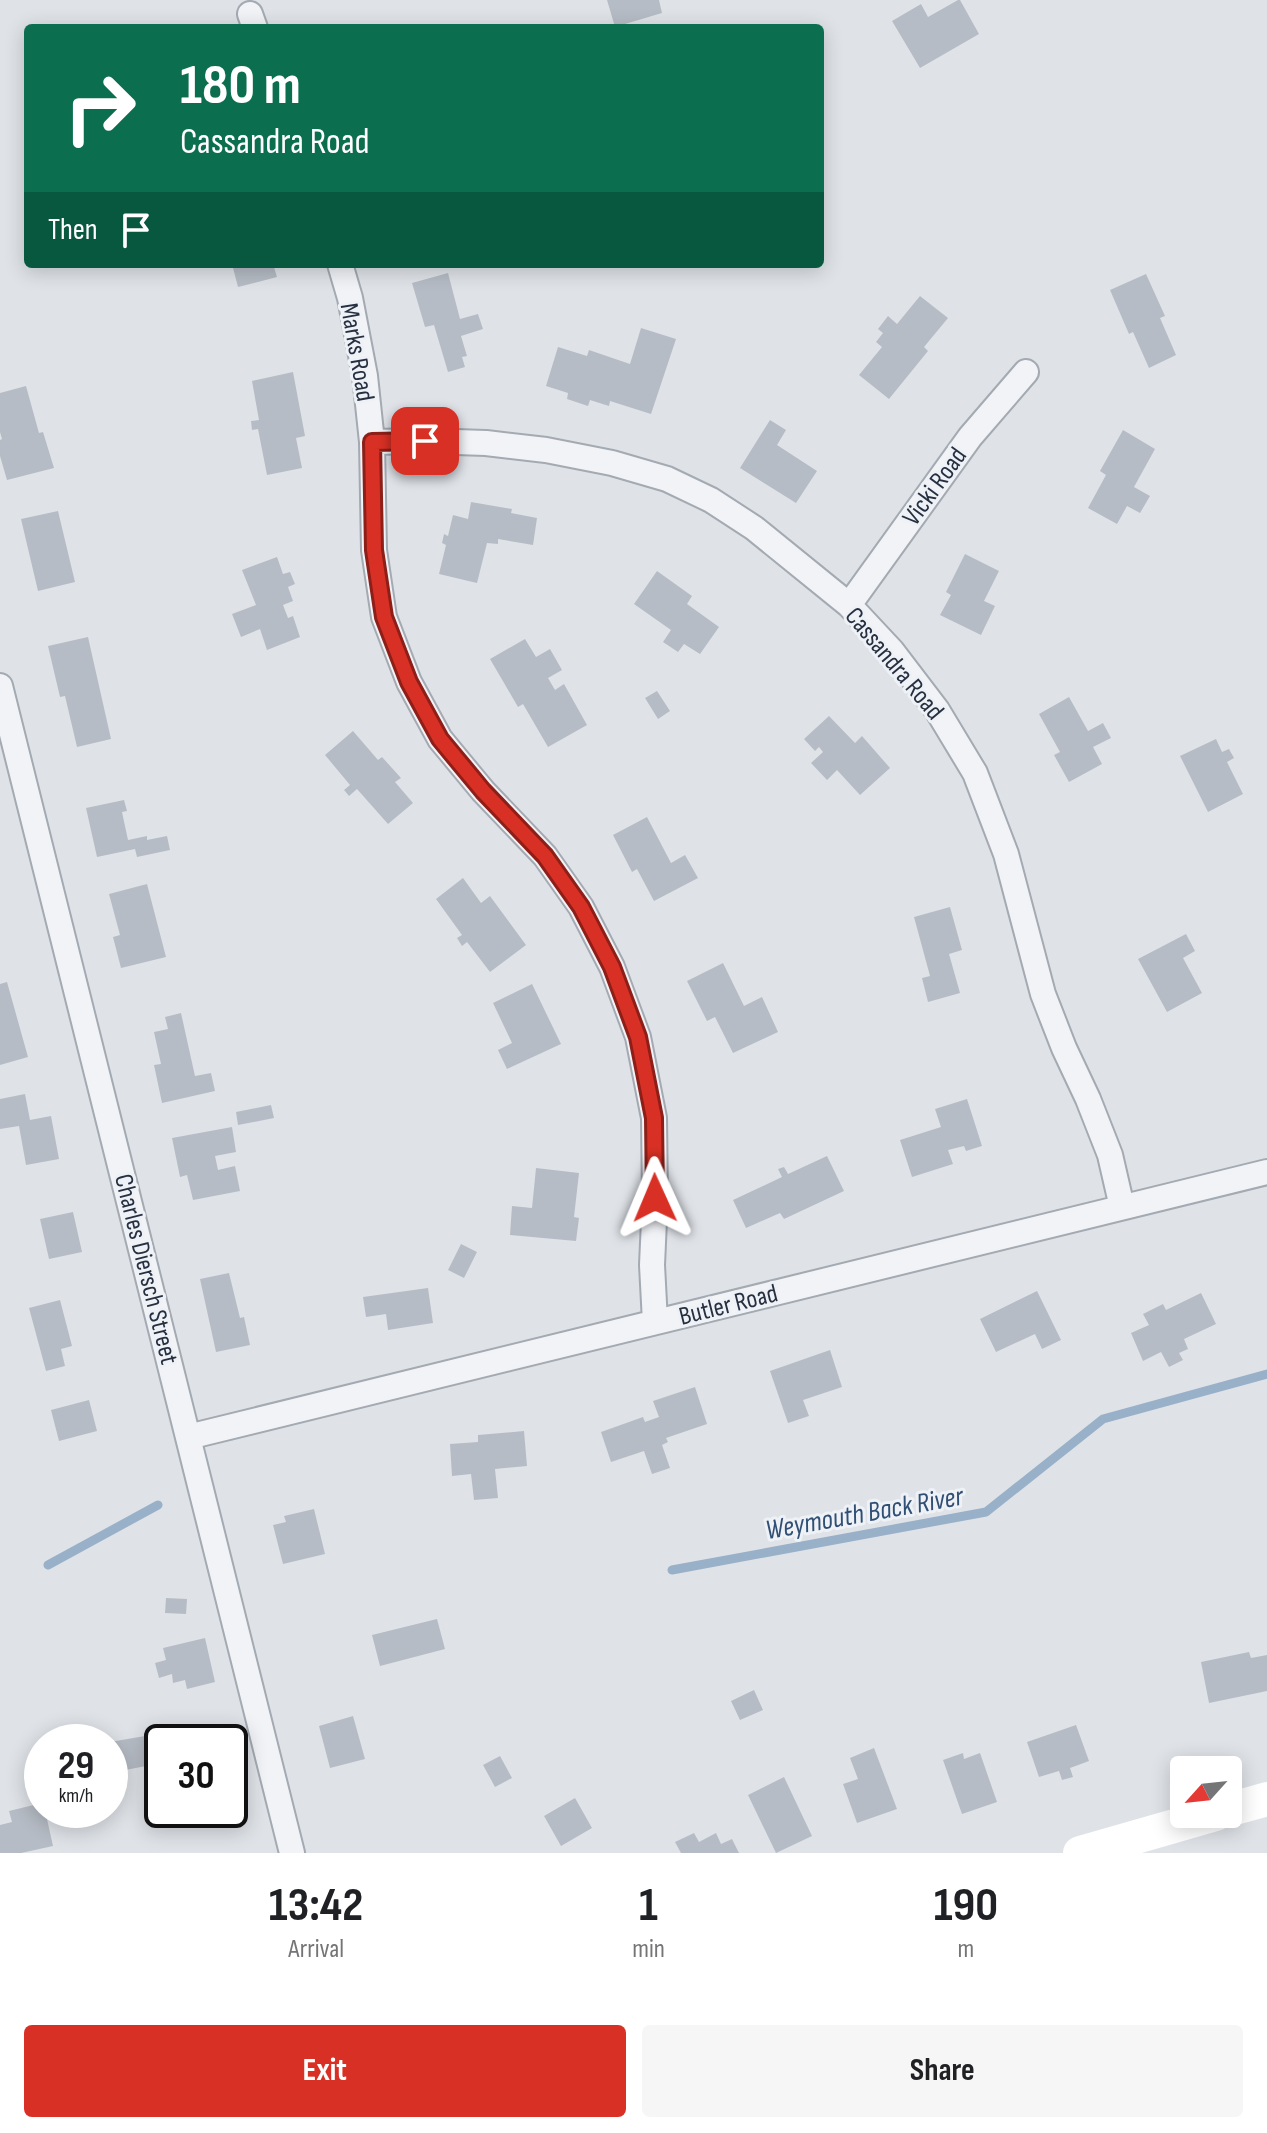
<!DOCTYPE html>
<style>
:root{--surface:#fff;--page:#f6f6f6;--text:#202124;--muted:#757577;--accent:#d93025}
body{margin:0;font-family:"Sofia Sans Condensed",sans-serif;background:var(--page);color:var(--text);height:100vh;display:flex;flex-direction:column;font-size:30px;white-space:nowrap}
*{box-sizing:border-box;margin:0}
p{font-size:26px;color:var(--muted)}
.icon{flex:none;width:44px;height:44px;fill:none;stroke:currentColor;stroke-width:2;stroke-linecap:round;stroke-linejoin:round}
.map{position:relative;height:1853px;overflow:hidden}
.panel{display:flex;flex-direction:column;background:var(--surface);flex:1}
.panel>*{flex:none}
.guide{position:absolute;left:24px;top:24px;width:800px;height:244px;border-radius:8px;box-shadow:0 4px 20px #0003;background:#0b6e4f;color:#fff;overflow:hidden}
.needle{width:52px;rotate:243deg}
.tools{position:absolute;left:1170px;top:1756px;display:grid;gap:16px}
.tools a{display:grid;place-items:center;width:72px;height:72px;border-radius:8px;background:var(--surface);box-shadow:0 4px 20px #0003;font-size:40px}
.speed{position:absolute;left:24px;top:1724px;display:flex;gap:16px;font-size:40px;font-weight:700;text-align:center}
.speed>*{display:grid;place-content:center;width:104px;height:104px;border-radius:50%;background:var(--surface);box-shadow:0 4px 20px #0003;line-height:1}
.speed small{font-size:20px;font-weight:400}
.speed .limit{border:4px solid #111;border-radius:12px;background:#fff;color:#111}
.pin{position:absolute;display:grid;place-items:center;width:68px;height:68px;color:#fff;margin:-34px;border-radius:16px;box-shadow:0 4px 12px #0006}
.me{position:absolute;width:88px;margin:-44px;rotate:359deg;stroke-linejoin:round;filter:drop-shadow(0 0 6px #0008)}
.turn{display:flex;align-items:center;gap:28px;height:168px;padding:0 24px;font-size:36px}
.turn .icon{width:104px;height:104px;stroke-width:2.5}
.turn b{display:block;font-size:56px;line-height:68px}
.then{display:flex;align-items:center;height:76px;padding:0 24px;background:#0003;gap:16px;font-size:30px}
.eta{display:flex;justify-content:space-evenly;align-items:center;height:136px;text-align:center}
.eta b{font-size:48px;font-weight:700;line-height:56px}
.cta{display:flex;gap:16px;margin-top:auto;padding:16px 24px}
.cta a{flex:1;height:92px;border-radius:8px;background:var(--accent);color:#fff;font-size:32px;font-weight:700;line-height:92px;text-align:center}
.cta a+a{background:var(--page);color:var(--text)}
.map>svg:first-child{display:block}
</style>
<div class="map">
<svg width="1267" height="1853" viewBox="0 0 1267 1853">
<rect width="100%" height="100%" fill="#dfe3e8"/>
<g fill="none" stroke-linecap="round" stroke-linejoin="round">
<path stroke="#99b0c9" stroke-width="9" d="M 48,1565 L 158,1505
M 672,1570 L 986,1512 L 1103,1419 L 1267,1374"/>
</g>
<path fill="#b6bcc5" d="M 607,0 L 659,0 L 662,13 L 615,27 Z
M 958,0 L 960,0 L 979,34 L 920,68 L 892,21 L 921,4 L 928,17 Z
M 232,264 L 273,264 L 277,277 L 238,287 Z
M 448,273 L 460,319 L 478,314 L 483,329 L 461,336 L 467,356 L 462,357 L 465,367 L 448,372 L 434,325 L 425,327 L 412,283 Z
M 1146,274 L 1165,316 L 1160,318 L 1176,355 L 1149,368 L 1133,332 L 1129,334 L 1110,290 Z
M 920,296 L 948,318 L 924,347 L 928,351 L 889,399 L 859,375 L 882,347 L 876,342 L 883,333 L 878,329 L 888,316 L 897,324 Z
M 641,328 L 676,339 L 651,414 L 610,401 L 609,406 L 590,400 L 588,406 L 567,399 L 568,393 L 546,386 L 558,347 L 587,356 L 589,350 L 630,364 Z
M 293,372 L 305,436 L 296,438 L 302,468 L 267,475 L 258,429 L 252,430 L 251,421 L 259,420 L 252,381 Z
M 26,386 L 39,433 L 43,432 L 54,468 L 7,480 L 0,456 L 0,440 L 2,439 L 0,432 L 0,393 Z
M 770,420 L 786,430 L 777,445 L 817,471 L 796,503 L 740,468 Z
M 1123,430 L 1155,449 L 1134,487 L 1150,496 L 1140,513 L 1127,506 L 1117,524 L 1088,508 L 1106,475 L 1100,471 Z
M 471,502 L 512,509 L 511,513 L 537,518 L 533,545 L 498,539 L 498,544 L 487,543 L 477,583 L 439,574 L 446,545 L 442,543 L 444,534 L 448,536 L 453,515 L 468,519 Z
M 58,511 L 75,582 L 38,591 L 21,519 Z
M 965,554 L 999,571 L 984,601 L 995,606 L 981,635 L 940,615 L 951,595 L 946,592 Z
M 277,557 L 283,574 L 290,572 L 295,584 L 288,587 L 293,601 L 283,605 L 288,618 L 293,616 L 300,637 L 267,650 L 260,629 L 241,637 L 232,614 L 256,605 L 242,570 Z
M 657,571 L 692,596 L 687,604 L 719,627 L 700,654 L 684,644 L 678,652 L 663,642 L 671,630 L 634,604 Z
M 88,637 L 111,739 L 77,747 L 65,696 L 60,697 L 48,646 Z
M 525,639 L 536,657 L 550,649 L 562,670 L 548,678 L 555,690 L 564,684 L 587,725 L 548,747 L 523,704 L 518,707 L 490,659 Z
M 657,691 L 670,711 L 658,719 L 645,698 Z
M 1069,697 L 1088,731 L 1103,723 L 1111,738 L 1093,747 L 1102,764 L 1069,782 L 1054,755 L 1060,752 L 1039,714 Z
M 829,716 L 855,743 L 862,736 L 890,768 L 860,795 L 837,770 L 827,780 L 811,763 L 823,752 L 819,747 L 815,751 L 804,739 Z
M 353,731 L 378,760 L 382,757 L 401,778 L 395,782 L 413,803 L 388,824 L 357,789 L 349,796 L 344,790 L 350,785 L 325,755 Z
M 1216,739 L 1222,752 L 1229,749 L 1234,758 L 1227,762 L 1243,794 L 1208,812 L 1180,756 Z
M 124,800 L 127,811 L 122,812 L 128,840 L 147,836 L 147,840 L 167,836 L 170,850 L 137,857 L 135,849 L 97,857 L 86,808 Z
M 647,817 L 671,863 L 685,855 L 698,878 L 654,901 L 637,869 L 632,872 L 613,835 Z
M 463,878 L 481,903 L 490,896 L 526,945 L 490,972 L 467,942 L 462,946 L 457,938 L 462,935 L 436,899 Z
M 147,884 L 166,957 L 121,968 L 113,937 L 120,935 L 109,894 Z
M 950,907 L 962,950 L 949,954 L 960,993 L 928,1002 L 922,978 L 930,976 L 914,917 Z
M 1186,934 L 1195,951 L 1183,958 L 1202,993 L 1167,1012 L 1138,959 Z
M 723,963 L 744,1006 L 762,997 L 778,1032 L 733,1053 L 715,1017 L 707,1021 L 687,981 Z
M 7,982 L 28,1057 L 0,1065 L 0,984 Z
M 532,984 L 561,1044 L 507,1069 L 498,1050 L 512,1043 L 493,1003 Z
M 181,1013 L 195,1076 L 211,1073 L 215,1091 L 162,1103 L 154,1065 L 161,1064 L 154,1032 L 168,1029 L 165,1017 Z
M 25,1094 L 30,1120 L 51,1116 L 59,1159 L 26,1165 L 19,1126 L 0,1129 L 0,1099 Z
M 967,1099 L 982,1146 L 966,1151 L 964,1146 L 948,1150 L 953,1164 L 912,1177 L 900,1140 L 941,1127 L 935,1109 Z
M 271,1105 L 274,1118 L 238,1125 L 236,1112 Z
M 232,1127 L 236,1152 L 215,1156 L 218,1170 L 235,1166 L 240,1191 L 193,1200 L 187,1175 L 180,1177 L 172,1138 Z
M 827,1156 L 844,1191 L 784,1219 L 780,1213 L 746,1228 L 733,1200 L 782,1177 L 778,1169 L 784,1167 L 788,1174 Z
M 536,1168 L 579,1173 L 574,1217 L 579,1218 L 576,1241 L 510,1235 L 512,1206 L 532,1208 Z
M 73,1212 L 82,1252 L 49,1259 L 40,1219 Z
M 461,1244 L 477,1252 L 464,1278 L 448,1270 Z
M 229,1273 L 240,1318 L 244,1317 L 250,1345 L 216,1352 L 200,1279 Z
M 428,1288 L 433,1323 L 388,1330 L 386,1314 L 366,1317 L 363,1297 Z
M 1037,1291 L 1061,1340 L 1042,1349 L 1035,1334 L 996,1352 L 980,1319 Z
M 1201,1293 L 1216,1324 L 1184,1339 L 1188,1349 L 1179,1353 L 1183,1360 L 1169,1367 L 1161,1352 L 1143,1361 L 1131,1333 L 1149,1325 L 1143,1314 L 1163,1304 L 1166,1310 Z
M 60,1300 L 72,1346 L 61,1349 L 65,1366 L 46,1371 L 29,1308 Z
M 830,1350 L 842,1387 L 803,1400 L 809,1416 L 788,1423 L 770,1371 Z
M 695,1387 L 707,1424 L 666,1438 L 668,1442 L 662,1445 L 670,1468 L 652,1474 L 644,1451 L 611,1462 L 601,1432 L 643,1417 L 645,1422 L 659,1417 L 653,1401 Z
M 89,1400 L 97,1431 L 59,1441 L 51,1410 Z
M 524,1431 L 527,1466 L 495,1469 L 498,1498 L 474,1500 L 471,1474 L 452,1476 L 450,1444 L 478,1442 L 478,1435 Z
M 314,1509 L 325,1554 L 283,1564 L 273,1525 L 286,1522 L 284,1516 Z
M 166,1598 L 187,1599 L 186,1614 L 165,1613 Z
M 437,1619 L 445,1649 L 380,1666 L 372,1635 Z
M 205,1638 L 215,1682 L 187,1689 L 185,1680 L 173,1683 L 172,1674 L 159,1678 L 155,1663 L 166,1660 L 163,1648 Z
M 1249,1652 L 1251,1658 L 1267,1655 L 1267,1691 L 1209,1703 L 1201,1662 Z
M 754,1690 L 763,1710 L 740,1720 L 731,1701 Z
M 353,1716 L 365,1759 L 330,1768 L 319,1726 Z
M 1076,1725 L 1089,1761 L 1070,1768 L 1073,1777 L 1062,1780 L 1059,1771 L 1039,1777 L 1027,1742 Z
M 145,1736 L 151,1765 L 110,1773 L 110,1742 Z
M 874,1748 L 897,1809 L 857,1823 L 843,1784 L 858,1779 L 850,1758 Z
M 963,1753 L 964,1759 L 980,1753 L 997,1802 L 962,1814 L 943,1760 Z
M 500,1756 L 512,1778 L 495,1787 L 483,1765 Z
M 784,1777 L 812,1836 L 776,1853 L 748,1795 Z
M 575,1798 L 592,1828 L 561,1846 L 544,1816 Z
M 42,1803 L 42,1810 L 45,1810 L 53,1846 L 21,1853 L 0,1853 L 0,1825 L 12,1822 L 9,1811 Z
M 183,1810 L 228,1810 L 230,1823 L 196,1827 L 196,1821 L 184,1822 Z
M 694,1833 L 699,1842 L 716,1833 L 721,1844 L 732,1839 L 739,1853 L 681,1853 L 675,1842 Z"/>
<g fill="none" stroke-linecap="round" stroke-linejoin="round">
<g stroke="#a4aab2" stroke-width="28">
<path id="street" d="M 250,14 L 255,28
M 340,264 L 350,298 L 365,376 L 372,442 L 374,550 L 384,617 L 409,682 L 440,739 L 483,791 L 545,856 L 581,907 L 612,967 L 638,1037 L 654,1118 L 655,1198 L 652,1265 L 655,1322
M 372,442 L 425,441 L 486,443 L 546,450 L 612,463 L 667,479 L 711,500 L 754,528 L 849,605 L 892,651 L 937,710 L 975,773 L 1006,854 L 1043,994 L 1064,1048 L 1088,1099 L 1110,1155 L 1122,1207
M 849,605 L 970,437 L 1026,372
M 0,686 L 292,1853
M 188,1437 L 1267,1172"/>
</g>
<use href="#street" stroke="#f2f3f7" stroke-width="24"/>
<path stroke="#fff" stroke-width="34" d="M 1228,1810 L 1267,1799
M 1080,1853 L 1216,1814"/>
</g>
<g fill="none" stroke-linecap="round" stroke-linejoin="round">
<g stroke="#8d1f18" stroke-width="20">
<path id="route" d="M 425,441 L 372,442 L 374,550 L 384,617 L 409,682 L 440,739 L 483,791 L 545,856 L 581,907 L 612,967 L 638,1037 L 654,1118 L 655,1198"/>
</g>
<use href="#route" stroke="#d93025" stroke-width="14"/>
</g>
<g text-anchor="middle" stroke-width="6" stroke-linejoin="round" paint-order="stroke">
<g font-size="26" fill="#273040" stroke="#eef2f6">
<text transform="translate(358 352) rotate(80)" y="9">Marks Road</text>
<text transform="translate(934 486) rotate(-54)" y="9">Vicki Road</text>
<text transform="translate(895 663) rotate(50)" y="9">Cassandra Road</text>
<text transform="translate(147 1269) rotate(76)" y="9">Charles Diersch Street</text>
<text transform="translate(728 1304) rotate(-14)" y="9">Butler Road</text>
</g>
<g font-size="28" font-style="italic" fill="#314f74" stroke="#eef2f6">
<text transform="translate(864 1512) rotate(-10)" y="10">Weymouth Back River</text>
</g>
</g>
</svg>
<div class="tools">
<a><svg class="needle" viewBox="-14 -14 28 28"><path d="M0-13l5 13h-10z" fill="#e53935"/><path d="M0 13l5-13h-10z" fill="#757577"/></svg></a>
</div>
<div class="speed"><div>29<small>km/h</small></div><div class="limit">30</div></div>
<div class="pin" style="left:425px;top:441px;background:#d93025"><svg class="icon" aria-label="arrive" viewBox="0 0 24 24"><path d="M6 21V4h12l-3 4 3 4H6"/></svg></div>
<svg class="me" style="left:655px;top:1198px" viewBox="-20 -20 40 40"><path d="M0-17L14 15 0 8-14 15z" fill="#d93025" stroke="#fff" stroke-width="4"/></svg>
<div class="guide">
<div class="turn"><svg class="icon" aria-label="right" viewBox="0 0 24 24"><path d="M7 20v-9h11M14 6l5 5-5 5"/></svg><div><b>180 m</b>Cassandra Road</div></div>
<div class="then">Then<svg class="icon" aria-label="arrive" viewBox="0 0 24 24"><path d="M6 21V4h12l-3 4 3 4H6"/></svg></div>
</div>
</div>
<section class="panel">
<div class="eta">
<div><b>13:42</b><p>Arrival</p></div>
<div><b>1</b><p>min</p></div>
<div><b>190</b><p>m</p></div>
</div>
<div class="cta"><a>Exit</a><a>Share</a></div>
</section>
